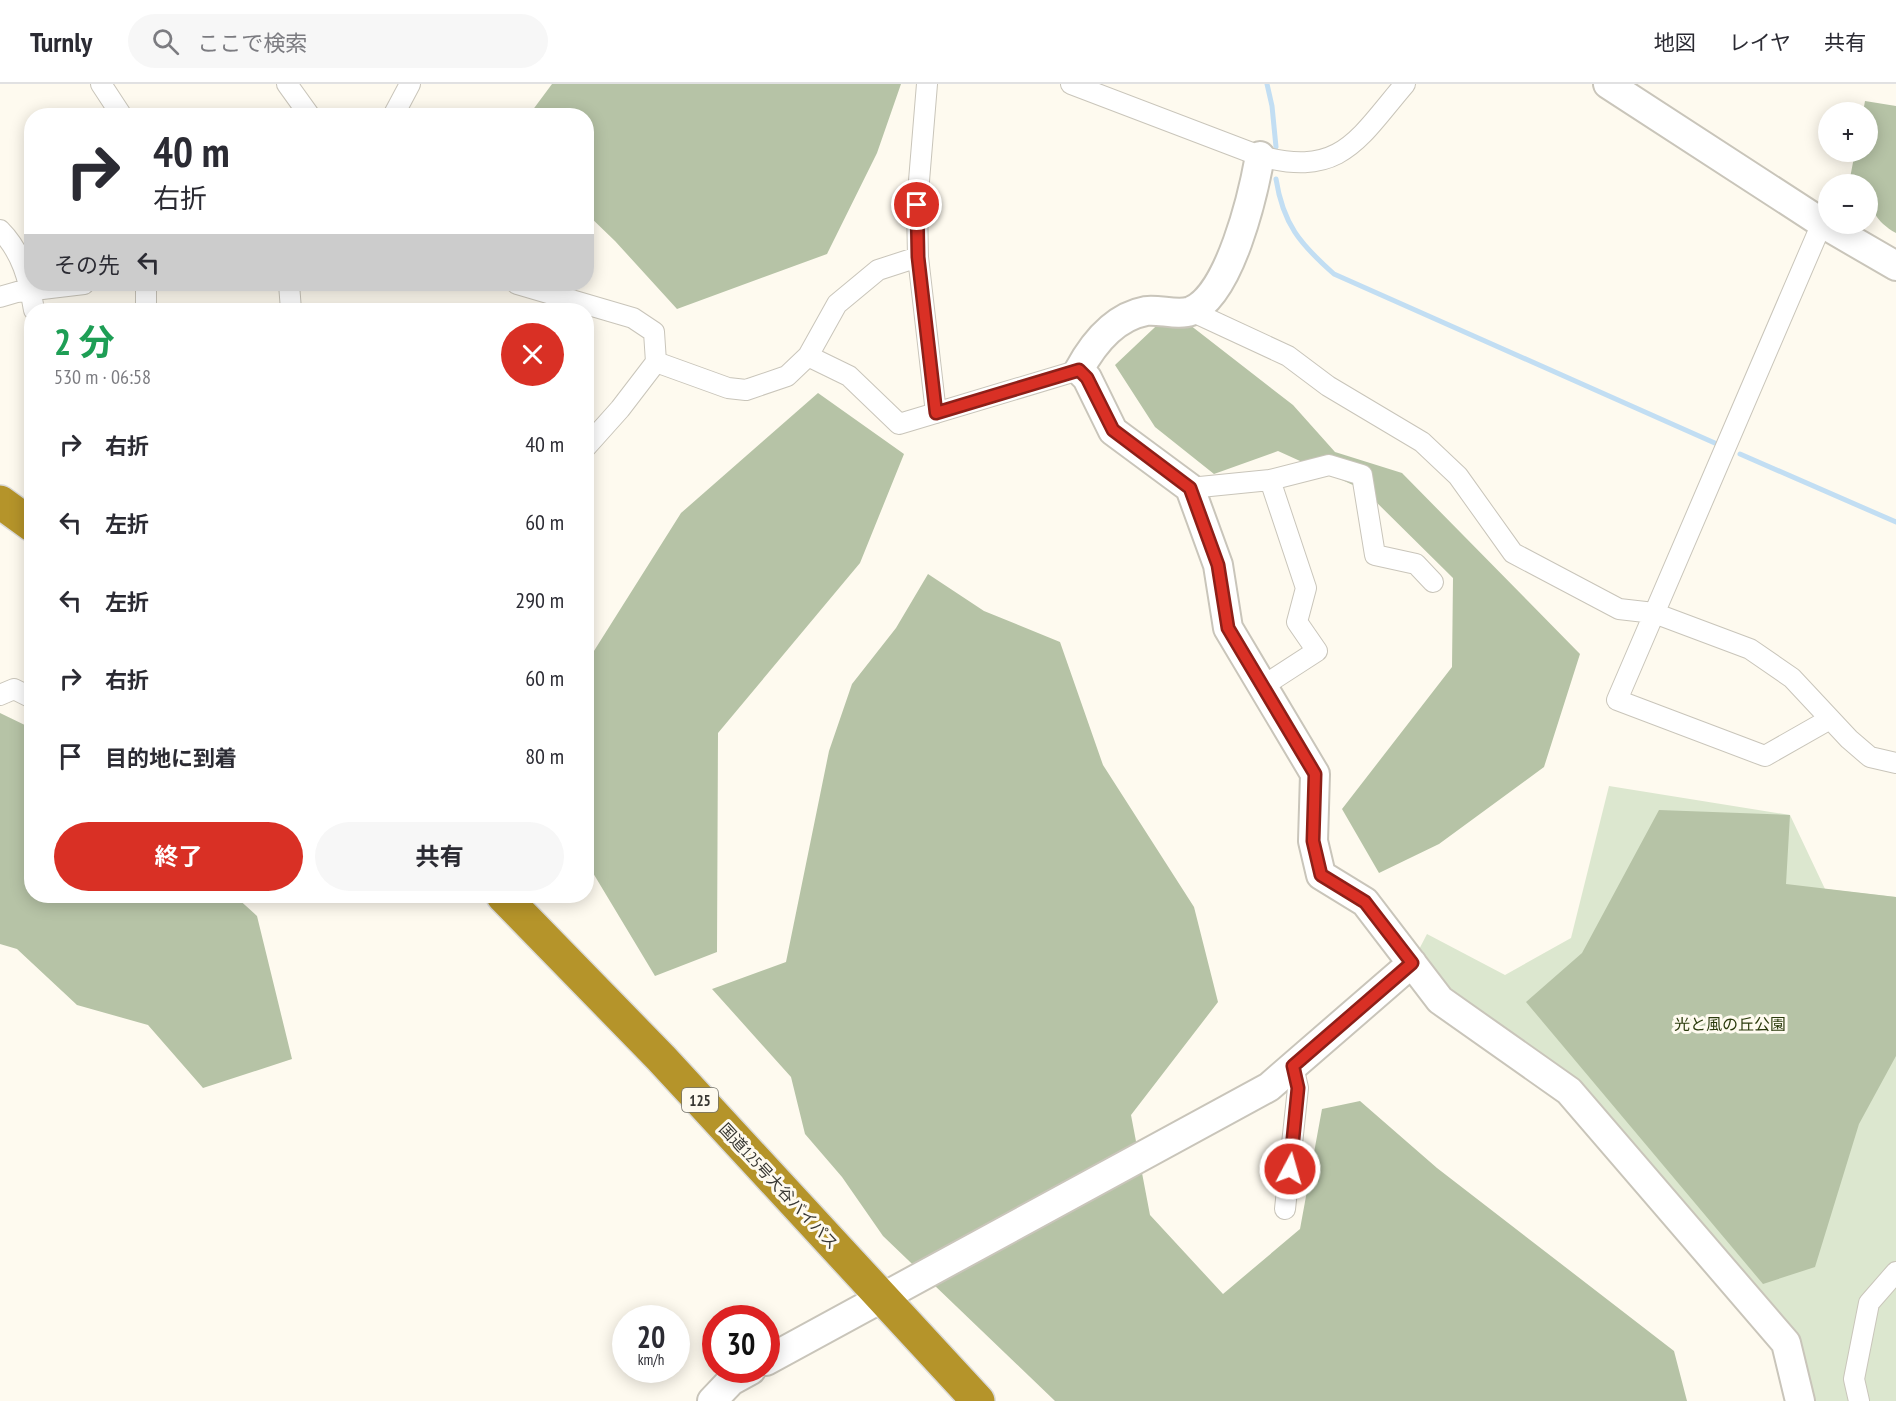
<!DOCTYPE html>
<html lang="ja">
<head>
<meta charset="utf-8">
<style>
  body { margin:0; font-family:"PT Sans Narrow","Noto Sans JP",sans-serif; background:#f7f7f7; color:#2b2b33; height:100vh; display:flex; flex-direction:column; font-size:22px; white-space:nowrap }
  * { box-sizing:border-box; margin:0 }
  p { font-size:20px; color:#7c7c81 }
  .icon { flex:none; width:33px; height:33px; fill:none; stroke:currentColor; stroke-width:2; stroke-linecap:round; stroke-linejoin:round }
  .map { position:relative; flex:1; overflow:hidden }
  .panel { position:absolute; left:24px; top:219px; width:570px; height:600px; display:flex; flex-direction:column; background:#fff; border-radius:24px; box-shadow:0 3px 15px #0003 }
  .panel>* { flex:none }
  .hud { position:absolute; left:24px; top:24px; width:570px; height:183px; border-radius:24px; box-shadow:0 3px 15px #0003; background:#fff; color:#2b2b33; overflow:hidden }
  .tools { position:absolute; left:1818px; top:18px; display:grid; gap:12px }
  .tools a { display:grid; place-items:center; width:60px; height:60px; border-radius:50%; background:#fff; box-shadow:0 3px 15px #0003; font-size:30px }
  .speed { position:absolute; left:612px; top:1221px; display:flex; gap:12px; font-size:30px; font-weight:700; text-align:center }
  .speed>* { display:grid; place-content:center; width:78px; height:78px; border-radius:50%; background:#fff; box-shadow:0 3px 15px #0003; line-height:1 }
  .speed small { font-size:15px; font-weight:400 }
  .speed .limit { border:9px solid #d22; background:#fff; color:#111 }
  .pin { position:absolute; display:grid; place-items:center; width:51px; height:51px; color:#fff; margin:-26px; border:3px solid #fff; border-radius:50%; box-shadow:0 2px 6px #0007 }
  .me { position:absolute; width:66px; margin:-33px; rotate:6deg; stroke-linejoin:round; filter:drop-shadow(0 0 4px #0008) }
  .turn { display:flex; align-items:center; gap:21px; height:126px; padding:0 30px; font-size:27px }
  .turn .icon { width:78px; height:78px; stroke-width:2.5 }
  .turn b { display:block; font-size:42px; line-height:51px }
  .then { display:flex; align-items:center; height:57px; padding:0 30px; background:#0003; gap:12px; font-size:22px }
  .round { display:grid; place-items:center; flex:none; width:63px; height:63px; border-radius:32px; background:#f7f7f7 }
  .summary { display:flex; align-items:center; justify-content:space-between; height:102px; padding:0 30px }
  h1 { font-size:36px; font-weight:700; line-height:45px; color:#1e9e55 }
  .cta { display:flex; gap:12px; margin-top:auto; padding:12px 30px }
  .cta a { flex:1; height:69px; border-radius:36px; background:#d93025; color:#fff; font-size:24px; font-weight:700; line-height:69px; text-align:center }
  .cta a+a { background:#f7f7f7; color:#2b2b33 }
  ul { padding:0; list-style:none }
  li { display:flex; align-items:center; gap:18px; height:78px; padding:0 30px }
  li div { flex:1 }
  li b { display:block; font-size:22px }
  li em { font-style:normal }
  header { display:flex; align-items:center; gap:36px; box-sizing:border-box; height:84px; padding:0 30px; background:#fff; border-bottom:2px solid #e1e1e2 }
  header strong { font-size:28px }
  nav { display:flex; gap:33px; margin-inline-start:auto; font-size:21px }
  .search { width:420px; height:54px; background:#f7f7f7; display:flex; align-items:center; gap:15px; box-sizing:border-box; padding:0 21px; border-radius:33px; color:#7c7c81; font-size:22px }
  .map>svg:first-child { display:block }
</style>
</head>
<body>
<header>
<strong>Turnly</strong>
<div class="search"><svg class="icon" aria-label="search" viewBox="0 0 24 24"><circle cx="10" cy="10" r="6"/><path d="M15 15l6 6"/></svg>ここで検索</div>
<nav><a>地図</a><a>レイヤ</a><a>共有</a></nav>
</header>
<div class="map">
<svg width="1896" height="1317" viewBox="0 0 1896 1317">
  <rect width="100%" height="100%" fill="#fefaef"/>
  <!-- green -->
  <path fill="#dce7cf" d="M 1609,702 L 1790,731 L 1825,805 L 1896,813 L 1896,1317 L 1800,1317 L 1786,1259 L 1569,1007 L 1412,879 L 1427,850 L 1505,891 L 1571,854 Z"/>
  <!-- forest -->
  <path fill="#b6c3a6" d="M 552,0 L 901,0 L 877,69 L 827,170 L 677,225 L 615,157 L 587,130 L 586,32 L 529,31 Z
    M 1865,17 L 1896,22 L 1896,149 C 1876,138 1868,123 1868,100 L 1855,100 L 1850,94 L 1855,68 L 1868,68 L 1868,28 L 1863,28 Z
    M 1172,227 L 1293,321 L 1335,368 L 1402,389 L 1580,570 L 1544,683 L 1439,760 L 1379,789 L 1342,725 L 1452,583 L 1453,494 L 1364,406 L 1278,367 L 1214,390 L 1155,343 L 1115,281 Z
    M 818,309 L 904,370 L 860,479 L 718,649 L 717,868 L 655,892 L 587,779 L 587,578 L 681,429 Z
    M 928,490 L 984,527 L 1060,558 L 1103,681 L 1194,823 L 1218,918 L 1131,1031 L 1150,1131 L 1223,1210 L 1300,1145 L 1322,1025 L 1360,1017 L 1437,1084 L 1674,1267 L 1687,1317 L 1055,1317 L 883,1152 L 842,1093 L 805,1050 L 791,993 L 712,905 L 786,878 L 829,667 L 852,600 L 896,544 Z
    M 0,629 L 31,644 L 32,812 L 235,812 L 257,832 L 292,975 L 203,1004 L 148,941 L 77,921 L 17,865 L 0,860 Z
    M 1659,726 L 1790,731 L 1786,800 L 1896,813 L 1896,972 L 1859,1040 L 1815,1183 L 1763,1200 L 1526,918 L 1582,869 Z"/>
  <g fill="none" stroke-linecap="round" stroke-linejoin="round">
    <!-- stream -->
    <path stroke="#c2def3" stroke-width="5" d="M 1267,0 L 1272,22 L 1276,63
      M 1276,95 C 1283,140 1300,160 1334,190 L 1717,360
      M 1740,370 L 1896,438"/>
    <defs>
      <path id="street" d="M 101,0 L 122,32
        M 287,0 L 310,32
        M 927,0 L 917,121 L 918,173 L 936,329
        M 1071,0 L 1260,72 C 1341,94 1358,55 1405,0
        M 393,32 L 410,0
        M 1822,139 L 1617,616 L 1765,672 L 1830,635
        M 0,146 C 22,168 29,196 34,226
        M 146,200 L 146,226
        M 289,200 L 291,226
        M 517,200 L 633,234 L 654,248 L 656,278
        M 0,213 L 17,208 L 84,200
        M 1191,227 L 1288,272 L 1328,302 L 1422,358 L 1458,392 L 1513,469 L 1619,525 L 1654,529 L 1750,565 L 1792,594 L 1849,655 L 1870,673 L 1896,679
        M 808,272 L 837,220 L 878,186 L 918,173
        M 586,363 L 620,325 L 656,278 L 728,304 L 746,306 L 787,292 L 808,272 L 849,292 L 899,340 L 1079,286
        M 1270,396 L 1329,381 L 1362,391 L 1375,471 L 1416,480 L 1433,498
        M 1190,404 L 1270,396 L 1306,504 L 1297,538 L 1317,567 L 1263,602
        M 0,611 L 14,605 L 32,614
        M 1285,1125 L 1298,1004 L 1293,982
        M 1859,1317 L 1854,1295 L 1869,1219 L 1896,1188"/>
      <path id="secondary" d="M 1608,0 L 1822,139 L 1896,182
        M 1260,72 C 1253,111 1230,211 1191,227 C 1178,232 1159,225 1146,227 C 1114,233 1093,260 1079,286 L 1087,294 L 1113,347 L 1190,404 L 1218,481 L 1228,544 L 1315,690 L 1313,757 L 1321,791 L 1365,818 L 1440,916 L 1569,1007 L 1786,1259 L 1800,1317
        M 766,1277 L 1269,1003 L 1412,879
        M 712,1317 L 731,1297 L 751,1286"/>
      <path id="highway" d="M 0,418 L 32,441
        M 503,812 L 661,974 L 978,1317"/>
    </defs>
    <!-- street casing -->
    <use href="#street" stroke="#c9c5ba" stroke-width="22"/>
    <!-- secondary casing -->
    <use href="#secondary" stroke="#c9c5ba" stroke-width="32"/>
    <!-- highway casing -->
    <use href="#highway" stroke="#dbdbda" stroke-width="36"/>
    <!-- street -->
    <use href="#street" stroke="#fff" stroke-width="20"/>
    <!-- secondary -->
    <use href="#secondary" stroke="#fff" stroke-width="28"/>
    <!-- highway -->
    <use href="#highway" stroke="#b5942a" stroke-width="33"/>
  </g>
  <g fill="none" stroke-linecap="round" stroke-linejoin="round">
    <defs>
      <path id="route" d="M 917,121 L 918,173 L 936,329 L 1079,286 L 1087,294 L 1113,346 L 1190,404 L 1218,481 L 1228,544 L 1315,690 L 1313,757 L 1321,791 L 1365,818 L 1412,879 L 1293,982 L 1298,1004 L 1290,1085"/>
    </defs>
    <!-- route casing -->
    <use href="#route" stroke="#8d1f18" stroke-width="15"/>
    <!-- route -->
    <use href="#route" stroke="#d93025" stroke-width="10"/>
  </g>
  <g text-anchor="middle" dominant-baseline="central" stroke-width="6" stroke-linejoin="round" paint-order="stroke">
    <!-- shield labels -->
    <rect fill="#fefaef" stroke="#73726b" stroke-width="1.5" x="682" y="1004" width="36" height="24" rx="4.5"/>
    <g font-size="15" font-weight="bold" fill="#383732">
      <text x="700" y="1016">125</text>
    </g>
    <!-- park labels -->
    <g font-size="16" fill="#2b3b0d" stroke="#fefaef">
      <text x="1730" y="940">光と風の丘公園</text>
    </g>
    <!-- street labels -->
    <g font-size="16" fill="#383732" stroke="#fefaef">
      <text transform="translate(779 1102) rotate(47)">国道125号大谷バイパス</text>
    </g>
  </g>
</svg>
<div class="tools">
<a>+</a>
<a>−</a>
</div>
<div class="speed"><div>20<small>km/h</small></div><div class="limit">30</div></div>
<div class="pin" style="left:917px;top:121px;background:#d93025"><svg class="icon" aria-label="arrive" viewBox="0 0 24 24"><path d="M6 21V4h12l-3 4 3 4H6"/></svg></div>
<svg class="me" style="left:1290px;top:1085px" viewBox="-20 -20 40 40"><circle r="17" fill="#d93025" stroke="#fff" stroke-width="3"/><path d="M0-11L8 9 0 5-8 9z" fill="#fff"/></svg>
<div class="hud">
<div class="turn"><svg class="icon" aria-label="right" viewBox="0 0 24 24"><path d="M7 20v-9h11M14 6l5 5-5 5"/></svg><div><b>40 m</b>右折</div></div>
<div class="then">その先<svg class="icon" aria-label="left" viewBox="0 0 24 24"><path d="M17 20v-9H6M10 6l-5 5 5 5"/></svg></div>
</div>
<section class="panel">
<div class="summary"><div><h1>2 分</h1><p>530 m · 06:58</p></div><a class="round" style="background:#d93025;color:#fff"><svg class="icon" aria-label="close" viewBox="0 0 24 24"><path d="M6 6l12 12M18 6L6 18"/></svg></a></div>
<ul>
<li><svg class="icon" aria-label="right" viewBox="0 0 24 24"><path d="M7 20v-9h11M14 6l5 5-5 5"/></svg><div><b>右折</b></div><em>40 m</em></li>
<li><svg class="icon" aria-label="left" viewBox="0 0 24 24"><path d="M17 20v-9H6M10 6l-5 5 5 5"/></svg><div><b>左折</b></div><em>60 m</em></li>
<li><svg class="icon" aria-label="left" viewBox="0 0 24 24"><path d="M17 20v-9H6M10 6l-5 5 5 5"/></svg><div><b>左折</b></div><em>290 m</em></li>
<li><svg class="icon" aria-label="right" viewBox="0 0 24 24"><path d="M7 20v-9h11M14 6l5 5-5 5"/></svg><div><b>右折</b></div><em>60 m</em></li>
<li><svg class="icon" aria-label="arrive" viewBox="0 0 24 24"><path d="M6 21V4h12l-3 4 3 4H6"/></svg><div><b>目的地に到着</b></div><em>80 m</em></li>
</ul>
<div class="cta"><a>終了</a><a>共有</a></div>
</section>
</div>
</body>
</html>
